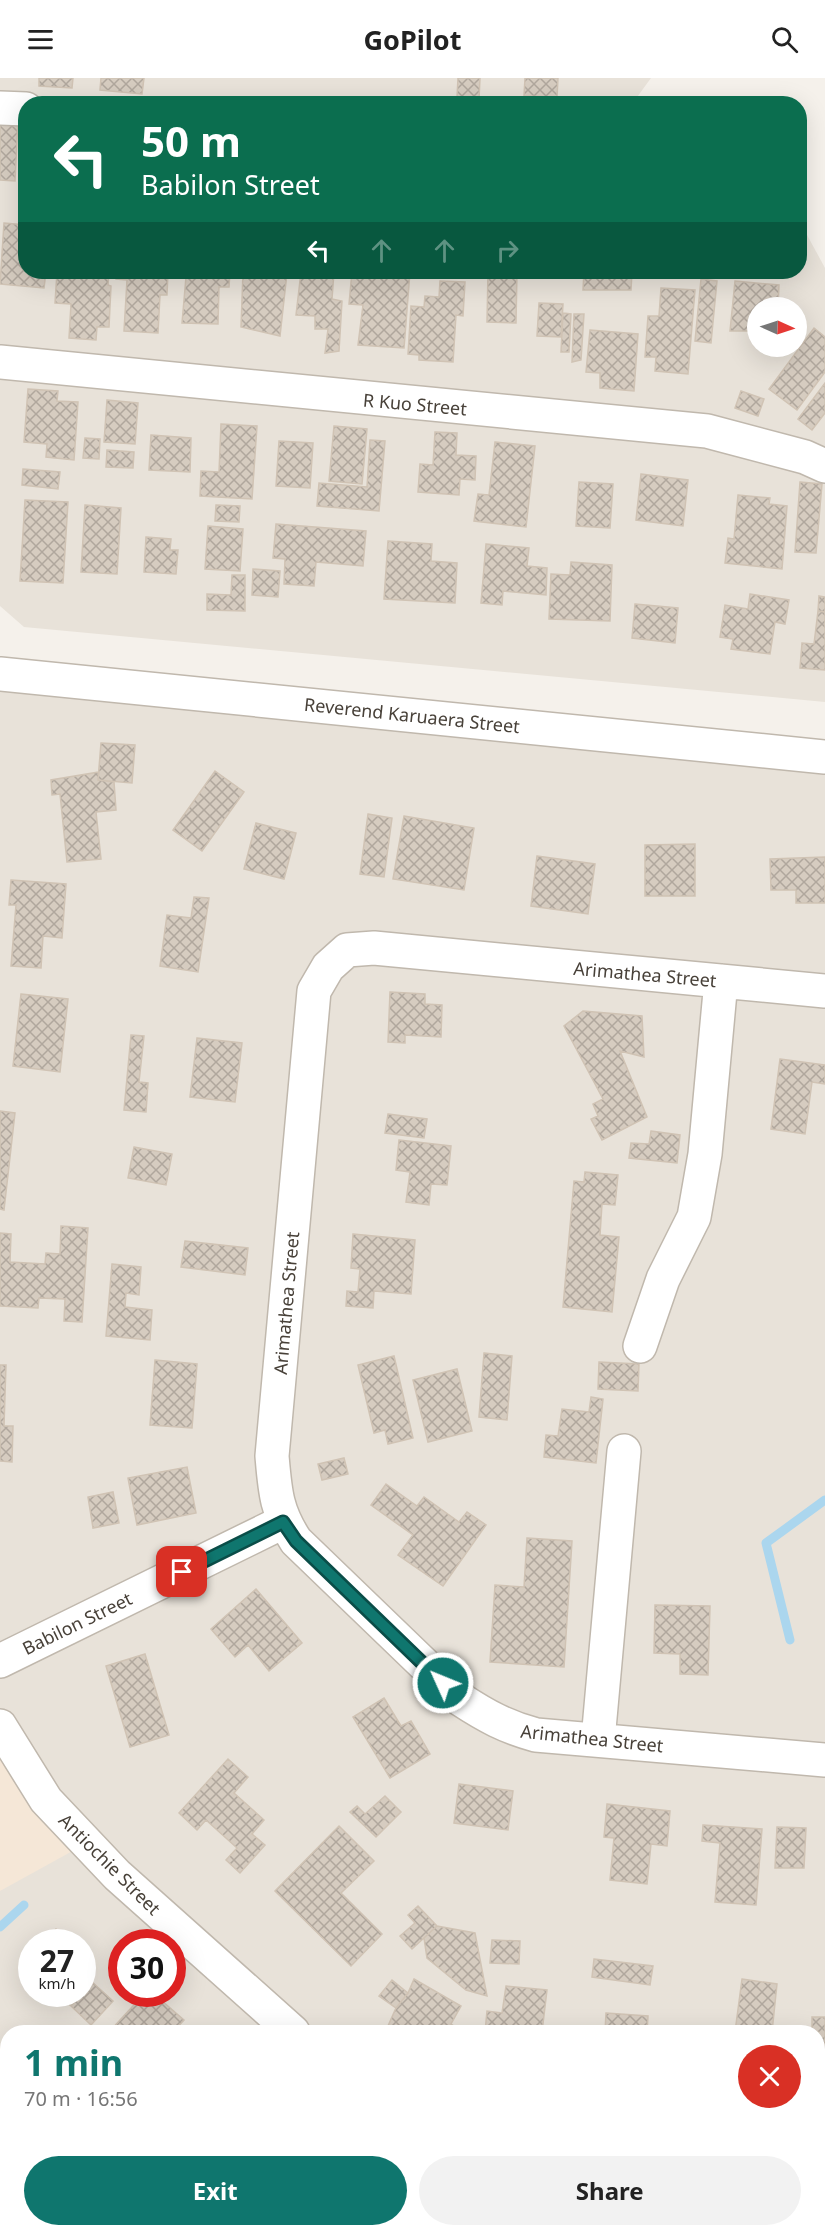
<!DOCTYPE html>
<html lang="en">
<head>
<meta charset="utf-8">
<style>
  body { margin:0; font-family:"Noto Sans",sans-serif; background:#f2f2f2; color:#222; height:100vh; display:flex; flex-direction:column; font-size:22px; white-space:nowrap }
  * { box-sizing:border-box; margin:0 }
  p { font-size:20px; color:#767676 }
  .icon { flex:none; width:33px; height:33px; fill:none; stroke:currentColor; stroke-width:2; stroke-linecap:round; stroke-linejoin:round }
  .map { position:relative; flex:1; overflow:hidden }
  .details { position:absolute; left:0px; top:1947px; width:825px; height:212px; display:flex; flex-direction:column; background:#fff; border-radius:24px 24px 0 0; box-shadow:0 6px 24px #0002 }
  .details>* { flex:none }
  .hud { position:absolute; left:18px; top:18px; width:789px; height:183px; border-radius:24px; box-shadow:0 6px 24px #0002; background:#0b6e4f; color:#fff; overflow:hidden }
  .needle { width:39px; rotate:93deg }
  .controls { position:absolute; left:747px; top:219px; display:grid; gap:12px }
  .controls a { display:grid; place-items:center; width:60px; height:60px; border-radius:50%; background:#fff; box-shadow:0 6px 24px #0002; font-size:30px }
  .speed { position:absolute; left:18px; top:1851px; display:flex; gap:12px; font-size:30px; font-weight:700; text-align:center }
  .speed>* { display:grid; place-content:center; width:78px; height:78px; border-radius:50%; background:#fff; box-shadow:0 6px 24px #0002; line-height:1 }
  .speed small { font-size:15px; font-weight:400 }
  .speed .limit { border:9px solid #d22; background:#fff; color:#111 }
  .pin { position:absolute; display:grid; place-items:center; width:51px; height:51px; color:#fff; margin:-26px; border-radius:12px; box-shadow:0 3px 9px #0006 }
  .me { position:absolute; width:66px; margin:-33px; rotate:314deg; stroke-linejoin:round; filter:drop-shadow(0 0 4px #0008) }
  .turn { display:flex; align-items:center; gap:21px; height:126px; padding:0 24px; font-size:27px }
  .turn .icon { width:78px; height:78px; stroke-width:2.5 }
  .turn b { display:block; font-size:42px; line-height:51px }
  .lanes { display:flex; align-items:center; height:57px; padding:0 24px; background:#0003; justify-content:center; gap:30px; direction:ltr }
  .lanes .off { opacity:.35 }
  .round { display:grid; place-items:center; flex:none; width:63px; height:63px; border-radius:32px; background:#f2f2f2 }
  .head { display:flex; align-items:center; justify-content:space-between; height:102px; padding:0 24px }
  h1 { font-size:36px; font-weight:700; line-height:45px; color:#0f766e }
  .action { display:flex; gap:12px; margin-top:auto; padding:12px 24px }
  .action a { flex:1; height:69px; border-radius:36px; background:#0f766e; color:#fff; font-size:24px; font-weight:700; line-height:69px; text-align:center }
  .action a+a { background:#f2f2f2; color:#222 }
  header { display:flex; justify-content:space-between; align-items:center; height:78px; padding:0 24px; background:#fff; font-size:27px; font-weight:700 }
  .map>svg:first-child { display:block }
</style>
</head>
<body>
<header><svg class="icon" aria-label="menu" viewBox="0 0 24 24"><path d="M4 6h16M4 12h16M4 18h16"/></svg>GoPilot<svg class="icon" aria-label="search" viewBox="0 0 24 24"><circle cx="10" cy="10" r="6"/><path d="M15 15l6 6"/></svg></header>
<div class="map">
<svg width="825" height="2158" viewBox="0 0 825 2158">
  <defs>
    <pattern id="building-cross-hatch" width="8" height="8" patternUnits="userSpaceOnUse" patternTransform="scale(1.5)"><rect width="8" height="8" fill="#d6ccc0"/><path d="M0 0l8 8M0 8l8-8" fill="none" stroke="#b0a79d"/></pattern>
  </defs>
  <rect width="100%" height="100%" fill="#f5f1eb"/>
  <!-- residential -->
  <path fill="#e8e2d9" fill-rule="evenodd" d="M 0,0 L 651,0 L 632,26 L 26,26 L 26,194 L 800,194 L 800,144 L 825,190 L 825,624 L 24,549 L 0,528 ZM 758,230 L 796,230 L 796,268 L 758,268 Z
    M 0,596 L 825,679 L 825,2158 L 0,2158 ZM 32,1864 L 82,1864 L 82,1916 L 32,1916 ZM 122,1864 L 172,1864 L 172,1916 L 122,1916 ZM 8,1954 L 818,1954 L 818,2151 L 8,2151 Z"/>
  <!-- commercial -->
  <path fill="#f5e7d7" d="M 0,1640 L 87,1765 L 0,1813 Z"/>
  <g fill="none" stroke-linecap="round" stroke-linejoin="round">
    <!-- stream -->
    <path stroke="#abd6ee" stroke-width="9" d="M 790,1562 L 766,1465 L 825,1422
      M 0,1849 L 24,1827
      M 0,2017 L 8,2023
      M 143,2151 L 150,2158
      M 706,2158 L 711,2151"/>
  </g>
  <!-- building -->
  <path fill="url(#building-cross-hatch)" stroke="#d0c3b4" stroke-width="1.5" d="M 39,0 L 73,0 L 72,10 L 39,8 Z
    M 101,0 L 144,0 L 142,16 L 100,12 Z
    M 458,0 L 480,0 L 479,21 L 457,20 Z
    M 525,0 L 558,0 L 557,19 L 524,18 Z
    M 0,40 L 18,41 L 15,103 L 0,102 Z
    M 4,145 L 26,147 L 26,194 L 46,194 L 44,210 L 0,206 Z
    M 57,194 L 109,194 L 108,207 L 111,208 L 109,249 L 97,249 L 96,262 L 69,260 L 71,226 L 55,225 Z
    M 116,194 L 168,194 L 167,217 L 160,217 L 158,255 L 124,253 L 127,202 L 116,201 Z
    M 191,194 L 230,194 L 229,209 L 219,209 L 218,246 L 182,245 L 186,199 L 190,199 Z
    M 243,194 L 287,195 L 280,258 L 241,249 Z
    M 301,194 L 334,194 L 332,221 L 342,223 L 339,273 L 325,275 L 328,251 L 315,251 L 315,238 L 296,237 Z
    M 352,194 L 410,194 L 404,270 L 358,267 L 363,227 L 349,226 Z
    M 488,194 L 517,194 L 516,245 L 487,244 Z
    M 584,194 L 632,194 L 631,212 L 583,212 Z
    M 701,201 L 717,203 L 711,265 L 695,263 Z
    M 440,203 L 465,204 L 463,238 L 456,237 L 453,284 L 419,282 L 419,277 L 408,276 L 411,228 L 424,229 L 425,218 L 439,219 Z
    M 735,203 L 779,207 L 778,230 L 758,230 L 758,247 L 755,247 L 754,253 L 730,253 Z
    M 661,210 L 695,212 L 688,296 L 655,293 L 656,279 L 645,279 L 648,238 L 659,238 Z
    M 539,225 L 563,226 L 561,259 L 537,258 Z
    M 563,235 L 571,236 L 569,274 L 561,274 Z
    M 574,236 L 584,236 L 581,282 L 572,284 Z
    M 814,250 L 825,259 L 825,294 L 797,332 L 769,311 Z
    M 590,252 L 638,256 L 634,313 L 600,310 L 600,295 L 586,294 Z
    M 825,305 L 825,335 L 812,352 L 798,341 Z
    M 28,311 L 58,313 L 57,323 L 78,324 L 74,382 L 46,379 L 47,366 L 24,364 Z
    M 741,313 L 764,321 L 758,338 L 735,330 Z
    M 107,322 L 138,325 L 135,366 L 104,364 Z
    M 221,346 L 257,348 L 252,421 L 200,418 L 201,393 L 219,394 Z
    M 334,348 L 367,351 L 362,406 L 329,403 Z
    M 435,354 L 457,355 L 456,377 L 476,378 L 475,402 L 460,401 L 459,417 L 418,414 L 420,386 L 433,387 Z
    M 151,357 L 191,360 L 190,394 L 149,392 Z
    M 85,360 L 100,361 L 99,381 L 83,380 Z
    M 370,362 L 385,363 L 379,433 L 317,428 L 319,405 L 367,409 Z
    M 279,363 L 313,365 L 310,410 L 276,408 Z
    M 495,364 L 535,368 L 526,449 L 474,443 L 478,416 L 489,417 Z
    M 107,372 L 134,374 L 133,390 L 106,389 Z
    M 23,391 L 60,394 L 58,411 L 22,407 Z
    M 641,396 L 688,402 L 683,448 L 636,442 Z
    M 579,404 L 613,406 L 610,450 L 576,448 Z
    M 800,404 L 822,406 L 816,475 L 795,474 Z
    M 738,417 L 770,420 L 769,426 L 787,428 L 782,491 L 725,485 L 728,460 L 734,461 Z
    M 25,422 L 68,424 L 63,505 L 20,503 Z
    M 85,427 L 121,430 L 117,496 L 81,494 Z
    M 216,427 L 240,428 L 239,444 L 215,443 Z
    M 276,446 L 366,453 L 363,488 L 316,484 L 314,508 L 284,506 L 285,481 L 273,480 Z
    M 208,448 L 243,451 L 240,493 L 205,491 Z
    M 146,459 L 171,461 L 170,472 L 178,472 L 176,496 L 144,494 Z
    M 388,463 L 432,466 L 431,483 L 457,485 L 455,525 L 384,521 Z
    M 486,466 L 529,470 L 527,488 L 547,490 L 546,517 L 503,513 L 502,527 L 481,525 Z
    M 571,484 L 612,487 L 610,543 L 549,541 L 551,496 L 570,497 Z
    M 253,491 L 280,493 L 278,519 L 252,517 Z
    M 232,497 L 245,497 L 245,533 L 207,532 L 207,516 L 231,517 Z
    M 750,516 L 789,522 L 785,546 L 775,544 L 770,576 L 731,571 L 733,561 L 720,559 L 725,527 L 748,531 Z
    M 819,518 L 825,519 L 825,534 L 818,533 Z
    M 635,526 L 678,530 L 675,565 L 632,560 Z
    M 818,533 L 825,534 L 825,592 L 800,590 L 802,565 L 814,566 Z
    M 101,665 L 135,667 L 132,705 L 98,702 Z
    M 215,693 L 244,714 L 202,773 L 173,752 Z
    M 99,694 L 98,702 L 114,704 L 116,732 L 96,734 L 101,781 L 67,784 L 60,716 L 52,717 L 51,702 Z
    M 368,736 L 392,740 L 384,799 L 360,796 Z
    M 404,738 L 474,750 L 464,812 L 393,801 Z
    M 256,745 L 296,755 L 284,801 L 244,791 Z
    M 695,766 L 695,818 L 645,818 L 645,767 Z
    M 537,778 L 595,786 L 588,836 L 531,828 Z
    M 825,779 L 825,825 L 796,825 L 796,812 L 771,812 L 770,781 Z
    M 11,802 L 66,806 L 62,860 L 43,858 L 41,890 L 11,888 L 16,827 L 9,827 Z
    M 194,819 L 209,820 L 198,894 L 160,888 L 167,837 L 191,840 Z
    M 390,914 L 425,916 L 425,926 L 442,927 L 441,959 L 405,957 L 405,965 L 388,964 Z
    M 21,916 L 68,921 L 60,994 L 13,988 Z
    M 583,933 L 642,938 L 644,979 L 620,973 L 647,1039 L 602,1062 L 591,1041 L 598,1038 L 593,1026 L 603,1021 L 564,948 Z
    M 131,957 L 144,958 L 139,1004 L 148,1005 L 146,1034 L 124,1032 Z
    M 197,960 L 242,965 L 235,1024 L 190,1019 Z
    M 780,981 L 825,987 L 825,1006 L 812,1004 L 805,1056 L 771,1051 Z
    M 0,1033 L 15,1035 L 4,1132 L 0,1131 Z
    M 388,1036 L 427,1041 L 424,1060 L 385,1055 Z
    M 651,1053 L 680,1057 L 677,1085 L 629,1080 L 631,1065 L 649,1066 Z
    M 399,1062 L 451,1068 L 447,1107 L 431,1106 L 429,1127 L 406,1124 L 410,1094 L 396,1092 Z
    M 134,1069 L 172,1076 L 166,1107 L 128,1100 Z
    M 585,1094 L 618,1097 L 615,1127 L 602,1126 L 600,1157 L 619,1159 L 612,1234 L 563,1229 L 574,1103 L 584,1104 Z
    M 61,1148 L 88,1150 L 82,1244 L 64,1243 L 65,1221 L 39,1220 L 38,1230 L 0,1228 L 0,1155 L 11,1156 L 10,1184 L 45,1186 L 46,1175 L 60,1176 Z
    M 353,1156 L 415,1162 L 411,1216 L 374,1213 L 373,1230 L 346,1228 L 347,1213 L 358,1214 L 360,1191 L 351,1190 Z
    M 185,1163 L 248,1170 L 245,1197 L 181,1189 Z
    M 112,1186 L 141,1189 L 139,1217 L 126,1215 L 125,1229 L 152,1232 L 150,1262 L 106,1258 Z
    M 484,1275 L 512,1278 L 507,1342 L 479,1339 Z
    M 394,1278 L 413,1360 L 388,1366 L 385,1352 L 374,1355 L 358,1287 Z
    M 155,1282 L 197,1286 L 192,1350 L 150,1347 Z
    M 599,1284 L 639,1286 L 638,1313 L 598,1311 Z
    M 0,1287 L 6,1287 L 4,1348 L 13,1348 L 12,1384 L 0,1383 Z
    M 457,1291 L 472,1353 L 428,1364 L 413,1302 Z
    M 591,1319 L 603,1321 L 596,1385 L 544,1379 L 546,1357 L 558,1358 L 562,1331 L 589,1334 Z
    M 344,1380 L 348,1396 L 322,1402 L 318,1386 Z
    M 187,1389 L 196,1435 L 137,1447 L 128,1400 Z
    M 386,1406 L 417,1428 L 424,1419 L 459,1444 L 467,1434 L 486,1447 L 443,1508 L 398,1477 L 413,1457 L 371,1427 Z
    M 113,1414 L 119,1445 L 93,1450 L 88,1419 Z
    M 527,1460 L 572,1463 L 564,1589 L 490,1584 L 495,1507 L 524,1509 Z
    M 256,1511 L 302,1565 L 269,1593 L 248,1567 L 235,1579 L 211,1551 Z
    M 655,1527 L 710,1528 L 708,1597 L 680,1596 L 680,1576 L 654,1575 Z
    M 145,1576 L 169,1657 L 130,1669 L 106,1588 Z
    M 384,1620 L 401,1648 L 411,1643 L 430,1676 L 390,1700 L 353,1639 Z
    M 228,1681 L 248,1699 L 234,1715 L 264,1742 L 252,1756 L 265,1767 L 240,1795 L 226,1782 L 237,1770 L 206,1742 L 197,1752 L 179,1735 Z
    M 459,1706 L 513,1713 L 508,1752 L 454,1745 Z
    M 385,1718 L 401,1734 L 376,1759 L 350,1734 L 357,1728 L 365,1736 Z
    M 607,1726 L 670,1733 L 667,1768 L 651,1766 L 647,1806 L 610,1802 L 614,1760 L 604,1759 Z
    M 703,1747 L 762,1751 L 756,1827 L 715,1824 L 720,1765 L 702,1763 Z
    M 339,1748 L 374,1783 L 341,1815 L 382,1856 L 351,1888 L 275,1813 Z
    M 777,1749 L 806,1750 L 804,1790 L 775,1790 Z
    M 418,1828 L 437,1848 L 412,1871 L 400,1858 L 415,1845 L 408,1837 Z
    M 437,1848 L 475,1855 L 487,1918 L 466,1912 L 427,1880 L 424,1860 Z
    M 56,1851 L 71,1864 L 45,1864 Z
    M 492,1862 L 520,1863 L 519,1886 L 490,1885 Z
    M 594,1881 L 653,1888 L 650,1907 L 592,1899 Z
    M 414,1901 L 461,1928 L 451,1946 L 463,1954 L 399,1954 L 388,1948 L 396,1930 L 408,1915 Z
    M 742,1901 L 777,1906 L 772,1954 L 735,1954 Z
    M 392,1902 L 408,1915 L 396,1930 L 379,1918 Z
    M 92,1904 L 113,1923 L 91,1947 L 71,1928 Z
    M 506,1908 L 547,1912 L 542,1954 L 485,1954 L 487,1933 L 502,1935 Z
    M 57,1916 L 82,1916 L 71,1928 Z
    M 144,1916 L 154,1916 L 184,1942 L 173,1954 L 158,1954 L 154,1951 L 151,1954 L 109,1954 Z
    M 606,1935 L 648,1938 L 647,1954 L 605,1954 Z
    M 812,1939 L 825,1939 L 825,1979 L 818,1979 L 818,1954 L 812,1954 Z
    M 386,2151 L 444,2151 L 453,2158 L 380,2158 Z
    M 583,2151 L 590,2151 L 598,2158 L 576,2158 Z"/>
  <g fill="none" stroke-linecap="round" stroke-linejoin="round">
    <defs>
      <path id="minor" d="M 0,30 L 26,31
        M 0,284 L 707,353 L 805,379 L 825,388
        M 0,596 L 825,679
        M 825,913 L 374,870 L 347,872 L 328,889 L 314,913 L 272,1378 C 275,1413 276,1433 296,1463 L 460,1621 C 486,1638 506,1649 536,1657 L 825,1682
        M 640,1268 L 663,1201 L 694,1139 L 705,1076 L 721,903
        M 0,1583 L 283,1444
        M 0,1648 L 46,1722 L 117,1797 L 293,1954
        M 598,1662 L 624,1373
        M 818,2107 L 825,2107
        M 280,2158 L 286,2151"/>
    </defs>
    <!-- minor casing -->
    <use href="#minor" stroke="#c0b8ad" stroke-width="36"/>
    <!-- minor -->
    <use href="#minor" stroke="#fff" stroke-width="33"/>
  </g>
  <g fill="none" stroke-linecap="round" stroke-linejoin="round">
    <defs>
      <path id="route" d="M 182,1494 L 283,1444 L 296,1463 L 443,1605"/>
    </defs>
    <!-- route casing -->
    <use href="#route" stroke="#0a4d48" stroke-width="15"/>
    <!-- route -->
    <use href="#route" stroke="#0f766e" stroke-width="10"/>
  </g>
  <g text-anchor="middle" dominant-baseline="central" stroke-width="4.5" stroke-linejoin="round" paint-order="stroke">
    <!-- street labels -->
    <g font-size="18" fill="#484139" stroke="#fff">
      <text transform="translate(415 326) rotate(5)">R Kuo Street</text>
      <text transform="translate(412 637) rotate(6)">Reverend Karuaera Street</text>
      <text transform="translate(645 896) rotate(5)">Arimathea Street</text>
      <text transform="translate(286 1225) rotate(-85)">Arimathea Street</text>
      <text transform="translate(77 1545) rotate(-26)">Babilon Street</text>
      <text transform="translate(592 1660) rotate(6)">Arimathea Street</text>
      <text transform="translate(110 1786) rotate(45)">Antiochie Street</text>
    </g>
  </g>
</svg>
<div class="controls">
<a><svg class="needle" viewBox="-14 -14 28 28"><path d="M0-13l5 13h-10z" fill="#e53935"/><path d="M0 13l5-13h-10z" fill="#767676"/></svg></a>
</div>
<div class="speed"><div>27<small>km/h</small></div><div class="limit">30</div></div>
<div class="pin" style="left:182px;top:1494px;background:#d93025"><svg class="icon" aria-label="arrive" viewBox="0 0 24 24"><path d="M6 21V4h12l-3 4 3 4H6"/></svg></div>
<svg class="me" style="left:443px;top:1605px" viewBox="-20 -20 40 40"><circle r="17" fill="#0f766e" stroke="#fff" stroke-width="3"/><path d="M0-11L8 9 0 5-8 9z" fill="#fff"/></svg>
<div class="hud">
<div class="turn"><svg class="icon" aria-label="left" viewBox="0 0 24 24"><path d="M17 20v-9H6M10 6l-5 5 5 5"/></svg><div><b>50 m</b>Babilon Street</div></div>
<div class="lanes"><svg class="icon" aria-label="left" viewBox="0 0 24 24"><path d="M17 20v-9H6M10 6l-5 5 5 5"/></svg><svg class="icon off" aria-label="ahead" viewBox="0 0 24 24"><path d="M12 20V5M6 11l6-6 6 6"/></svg><svg class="icon off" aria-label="ahead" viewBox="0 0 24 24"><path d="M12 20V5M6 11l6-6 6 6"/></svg><svg class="icon off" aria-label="right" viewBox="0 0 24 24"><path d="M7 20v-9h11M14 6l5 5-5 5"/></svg></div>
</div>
<section class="details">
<div class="head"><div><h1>1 min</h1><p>70 m · 16:56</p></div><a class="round" style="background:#d93025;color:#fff"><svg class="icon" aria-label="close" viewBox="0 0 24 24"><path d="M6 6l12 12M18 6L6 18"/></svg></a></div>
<div class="action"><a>Exit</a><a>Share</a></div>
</section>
</div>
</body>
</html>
